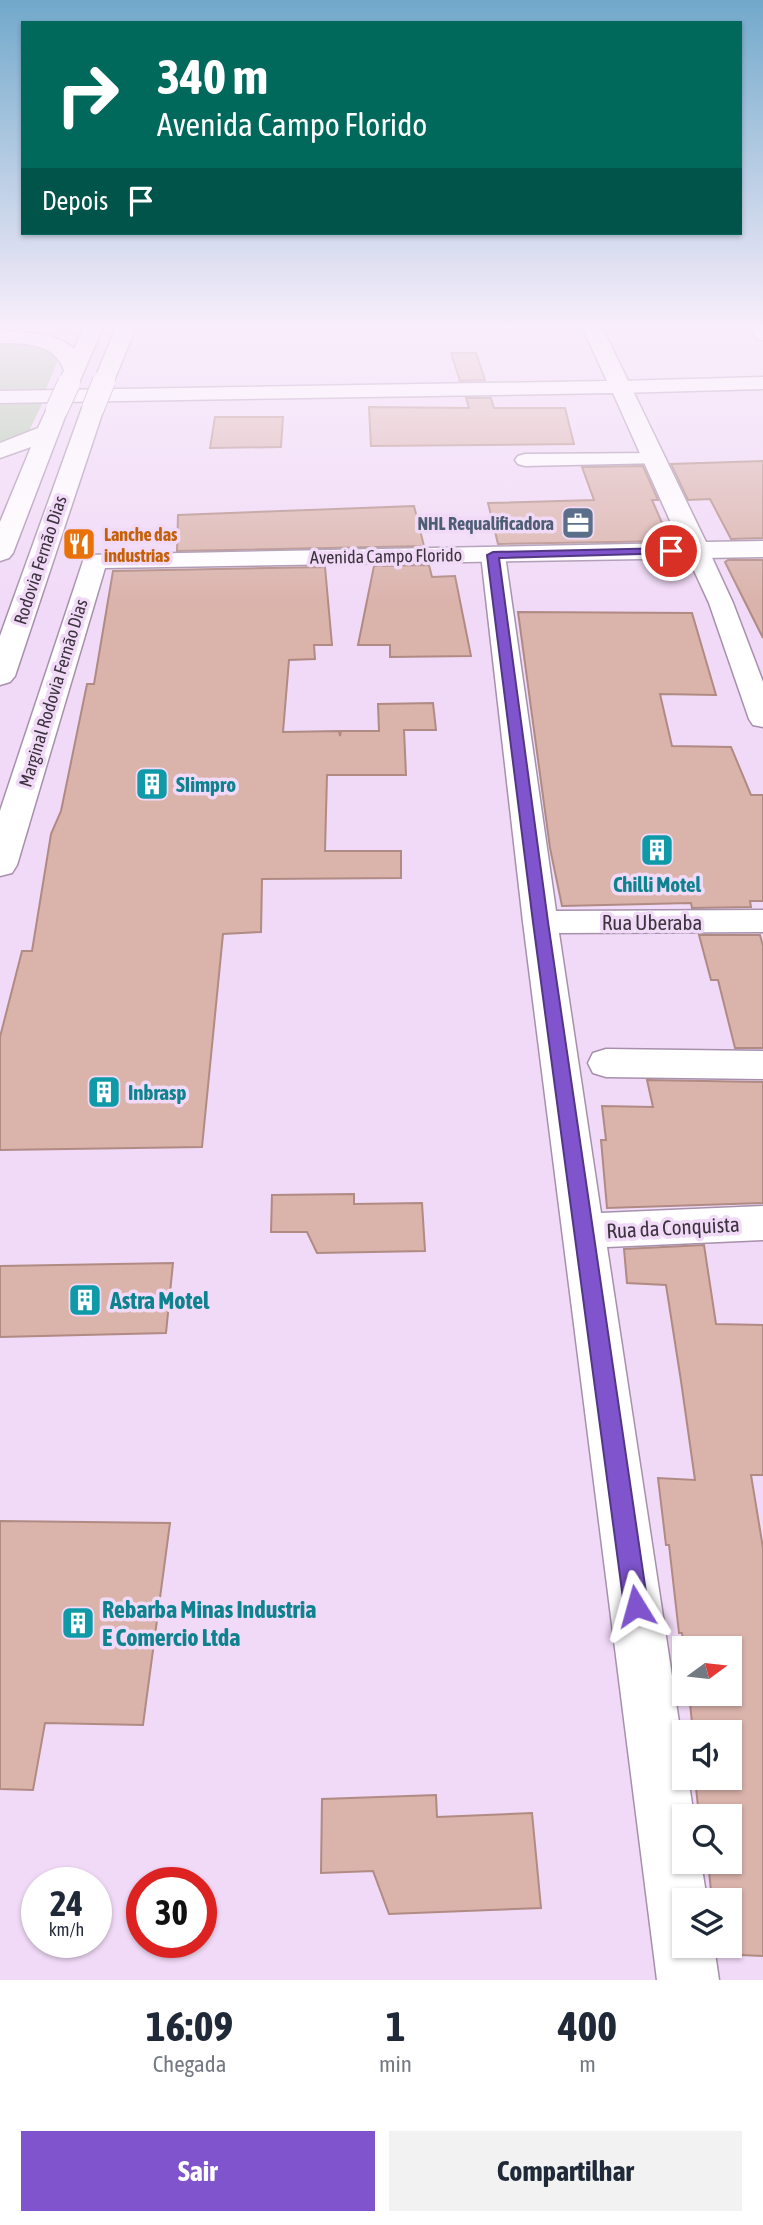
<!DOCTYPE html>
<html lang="pt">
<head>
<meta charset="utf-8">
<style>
  body { margin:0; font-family:"Asap Condensed",sans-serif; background:#f2f2f3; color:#1f2937; height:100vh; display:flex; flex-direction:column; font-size:26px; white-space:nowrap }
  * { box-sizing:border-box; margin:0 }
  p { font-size:23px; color:#747a83 }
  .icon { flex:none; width:38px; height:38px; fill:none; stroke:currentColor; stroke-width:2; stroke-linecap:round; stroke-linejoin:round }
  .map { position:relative; height:1980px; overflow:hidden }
  .panel { display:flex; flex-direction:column; background:#fff; flex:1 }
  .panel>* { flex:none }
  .banner { position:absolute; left:21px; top:21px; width:721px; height:214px; border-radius:0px; box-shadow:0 2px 5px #0004; background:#00695c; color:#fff; overflow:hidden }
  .needle { width:46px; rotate:75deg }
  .fabs { position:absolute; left:672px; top:1636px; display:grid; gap:14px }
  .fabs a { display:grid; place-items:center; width:70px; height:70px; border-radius:0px; background:#fff; box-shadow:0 2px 5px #0004; font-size:35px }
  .speed { position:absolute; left:21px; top:1867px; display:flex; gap:14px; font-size:35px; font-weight:700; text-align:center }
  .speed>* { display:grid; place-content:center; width:91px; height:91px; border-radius:50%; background:#fff; box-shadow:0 2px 5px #0004; line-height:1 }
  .speed small { font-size:18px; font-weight:400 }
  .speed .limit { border:10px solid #d22; background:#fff; color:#111 }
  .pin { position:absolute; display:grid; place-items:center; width:60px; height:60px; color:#fff; margin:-30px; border:4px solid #fff; border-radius:50%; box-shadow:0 2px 7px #0007 }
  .me { position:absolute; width:77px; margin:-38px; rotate:352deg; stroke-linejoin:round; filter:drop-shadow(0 0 5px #0008) }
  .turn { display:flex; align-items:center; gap:24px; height:147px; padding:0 21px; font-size:32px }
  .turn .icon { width:91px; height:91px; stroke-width:2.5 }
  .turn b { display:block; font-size:49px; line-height:60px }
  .then { display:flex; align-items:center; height:66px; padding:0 21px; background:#0003; gap:14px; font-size:26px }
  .eta { display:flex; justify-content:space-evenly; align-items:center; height:119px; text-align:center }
  .eta b { font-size:42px; font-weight:700; line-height:49px }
  .primary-button { display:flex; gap:14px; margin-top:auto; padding:14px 21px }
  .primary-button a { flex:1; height:80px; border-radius:0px; background:#7f54cd; color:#fff; font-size:28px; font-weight:700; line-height:80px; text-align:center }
  .primary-button a+a { background:#f2f2f3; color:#1f2937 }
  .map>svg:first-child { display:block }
</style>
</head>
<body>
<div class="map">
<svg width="763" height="1980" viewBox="0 0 763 1980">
  <rect width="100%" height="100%" fill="#f1daf7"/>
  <!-- green -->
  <path fill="#adc9a6" d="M 0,340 L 31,342 L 60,355 L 46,389 L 0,390 Z
    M 0,402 L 43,402 L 27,435 L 0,447 Z"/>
  <!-- building -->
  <path fill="#dab3ab" stroke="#b08b83" stroke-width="2" d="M 451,353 L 476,353 L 485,380 L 460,381 Z
    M 466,398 L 491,398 L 494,408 L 565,408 L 574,444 L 371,446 L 369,407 L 469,408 Z
    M 215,417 L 283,417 L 281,447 L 210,448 Z
    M 763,461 L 763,538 L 731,539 L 710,499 L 688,500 L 671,464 Z
    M 643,466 L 658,500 L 652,500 L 670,541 L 498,544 L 488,503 L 594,500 L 582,467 Z
    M 414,506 L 424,546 L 177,551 L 178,515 Z
    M 728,560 L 763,560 L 763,638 L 725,562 Z
    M 429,565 L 432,577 L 455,576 L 471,656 L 390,657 L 390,645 L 358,645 L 374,566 Z
    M 325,567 L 332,645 L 314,645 L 315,659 L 289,660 L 283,732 L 339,731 L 340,736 L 341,731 L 379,731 L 378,704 L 433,703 L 436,730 L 404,730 L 406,775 L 327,775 L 325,851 L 401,851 L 401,878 L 262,879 L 261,932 L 223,934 L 202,1147 L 0,1150 L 0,1037 L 22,951 L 32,951 L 51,834 L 61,811 L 87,684 L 94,684 L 113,571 Z
    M 518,612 L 692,613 L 716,695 L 660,694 L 672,746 L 731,747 L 751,795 L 763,795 L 763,901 L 750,901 L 751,907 L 692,908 L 691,903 L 562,906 L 550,848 Z
    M 699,935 L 760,935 L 763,946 L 763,1048 L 735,1048 L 718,980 L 711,980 Z
    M 647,1080 L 763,1082 L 763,1203 L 607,1208 L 601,1140 L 606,1140 L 602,1106 L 653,1107 Z
    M 354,1194 L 354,1204 L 422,1203 L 425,1251 L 317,1253 L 307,1232 L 271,1232 L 272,1195 Z
    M 704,1245 L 716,1324 L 763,1325 L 763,1475 L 751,1475 L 763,1548 L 763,1956 L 718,1954 L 718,1946 L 730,1946 L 730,1900 L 712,1900 L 708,1862 L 730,1862 L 730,1816 L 699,1816 L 695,1778 L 730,1778 L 730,1732 L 693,1732 L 689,1694 L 730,1694 L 730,1648 L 684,1648 L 684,1653 L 682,1633 L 679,1633 L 669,1545 L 666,1545 L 658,1478 L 695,1480 L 681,1381 L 666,1285 L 627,1283 L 624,1249 Z
    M 173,1263 L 166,1333 L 0,1337 L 0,1266 Z
    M 0,1521 L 170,1523 L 143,1725 L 45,1723 L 33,1790 L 0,1789 Z
    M 436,1795 L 437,1817 L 532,1813 L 541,1908 L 389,1914 L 373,1871 L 321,1873 L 322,1799 Z"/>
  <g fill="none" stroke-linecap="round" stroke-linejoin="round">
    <defs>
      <path id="minor" d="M 748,327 L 763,327 L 763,340 L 757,339 Z
        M 655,453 L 662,455 L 665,459 L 662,463 L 525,466 L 518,464 L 515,460 L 518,456 L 525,454 Z
        M 697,544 L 705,546 L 709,551 L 733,603 L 763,682 L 763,727 L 753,725 L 749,719 L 709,603 L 685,551 L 689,546 Z
        M 493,548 L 501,550 L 505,555 L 556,911 L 763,910 L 763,932 L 559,933 L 601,1213 L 763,1206 L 763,1240 L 607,1247 L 684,1755 L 684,1778 L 688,1778 L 694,1816 L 684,1816 L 684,1862 L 701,1862 L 707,1900 L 684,1900 L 684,1946 L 714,1946 L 719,1980 L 657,1980 L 523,922 L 481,555 L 485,550 Z
        M 606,1049 L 763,1051 L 763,1079 L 606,1077 L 593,1073 L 588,1063 L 593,1053 Z"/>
      <path id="tertiary" d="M 763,377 L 763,389 L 619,393 L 612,391 L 609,387 L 612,383 L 619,381 Z"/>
      <path id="secondary" d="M 582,327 L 602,327 L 706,542 L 763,541 L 763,557 L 105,568 L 17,865 L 12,873 L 0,876 L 0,811 L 85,555 L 680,543 L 613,393 L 0,403 L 0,391 L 607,381 Z"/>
      <path id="motorway" d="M 84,327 L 103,327 L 79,383 L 76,387 L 62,387 L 59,383 L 64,370 C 54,343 26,343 0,343 L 0,331 C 23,332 56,332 74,349 Z
        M 116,327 L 136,327 L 114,381 L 111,385 L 97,385 L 94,381 Z
        M 93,402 L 101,403 L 104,408 L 15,676 L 10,682 L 0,685 L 0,636 L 82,408 L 85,403 Z
        M 57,403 L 65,404 L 68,409 L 13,553 L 9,558 L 0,561 L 0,522 L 31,447 L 0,458 L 0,443 L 38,428 L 49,404 Z"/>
    </defs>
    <!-- minor casing -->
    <use href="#minor" stroke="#a690ab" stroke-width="3"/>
    <!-- tertiary casing -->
    <use href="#tertiary" stroke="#a690ab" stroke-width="3"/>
    <!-- secondary casing -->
    <use href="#secondary" stroke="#a690ab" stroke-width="3"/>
    <!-- motorway casing -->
    <use href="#motorway" stroke="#a690ab" stroke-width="3"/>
    <!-- minor -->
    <use href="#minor" fill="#fff" fill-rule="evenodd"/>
    <!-- tertiary -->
    <use href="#tertiary" fill="#fff" fill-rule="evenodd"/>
    <!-- secondary -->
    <use href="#secondary" fill="#fff" fill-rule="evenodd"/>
    <!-- motorway -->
    <use href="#motorway" fill="#fff" fill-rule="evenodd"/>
    <defs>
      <path id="motorway-bridge" d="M 93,408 L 104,381
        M 57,409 L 69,383"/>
    </defs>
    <!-- motorway-bridge casing -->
    <use href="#motorway-bridge" stroke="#a690ab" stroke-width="24" stroke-linecap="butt"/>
    <!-- motorway-bridge -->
    <use href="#motorway-bridge" stroke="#fff" stroke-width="22"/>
  </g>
  <!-- sky -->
  <linearGradient id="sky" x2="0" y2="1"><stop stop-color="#71a9cb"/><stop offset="0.54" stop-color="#f9eefb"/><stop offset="1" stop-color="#f9eefb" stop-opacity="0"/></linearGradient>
  <rect width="763" height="604" fill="url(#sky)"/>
  <!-- route -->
  <path fill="#7f54cd" stroke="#533785" stroke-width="2" d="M 671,548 L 675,549 L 675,553 L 499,558 L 548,922 L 648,1606 L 644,1614 L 636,1617 L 628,1614 L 624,1606 L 533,922 L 487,555 L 493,552 Z"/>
  <!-- icons -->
  <defs>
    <symbol id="office-square" viewBox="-11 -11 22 22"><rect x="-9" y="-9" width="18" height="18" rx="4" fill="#5c6f8a" stroke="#f1daf7"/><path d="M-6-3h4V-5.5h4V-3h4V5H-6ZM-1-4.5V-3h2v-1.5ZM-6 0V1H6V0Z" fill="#fff"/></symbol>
    <symbol id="restaurant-square" viewBox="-11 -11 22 22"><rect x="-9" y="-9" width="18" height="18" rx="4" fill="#e8710a" stroke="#f1daf7"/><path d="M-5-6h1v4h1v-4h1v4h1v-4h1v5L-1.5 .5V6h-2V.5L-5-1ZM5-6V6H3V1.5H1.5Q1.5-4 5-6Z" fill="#fff"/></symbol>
    <symbol id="building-square" viewBox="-11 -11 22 22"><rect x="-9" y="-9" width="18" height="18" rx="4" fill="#0f9aa8" stroke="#f1daf7"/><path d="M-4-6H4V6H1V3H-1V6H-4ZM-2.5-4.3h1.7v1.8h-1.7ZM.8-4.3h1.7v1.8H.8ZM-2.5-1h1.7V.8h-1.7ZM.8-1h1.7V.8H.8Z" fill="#fff"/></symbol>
  </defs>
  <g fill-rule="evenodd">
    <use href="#office-square" x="559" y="504" width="38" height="38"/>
    <use href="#restaurant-square" x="60" y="525" width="38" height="38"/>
    <use href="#building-square" x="133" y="765" width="38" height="38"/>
    <use href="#building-square" x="638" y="831" width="38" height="38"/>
    <use href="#building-square" x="85" y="1073" width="38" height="38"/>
    <use href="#building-square" x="66" y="1281" width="38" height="38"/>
    <use href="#building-square" x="59" y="1604" width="38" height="38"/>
  </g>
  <g text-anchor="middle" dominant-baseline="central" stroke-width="7" stroke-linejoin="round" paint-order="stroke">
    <!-- far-service labels -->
    <g font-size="18" font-weight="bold" fill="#4e5e75" stroke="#f1daf7" text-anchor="end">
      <text x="554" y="523">NHL Requalificadora</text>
    </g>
    <!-- far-food labels -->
    <g font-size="18" font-weight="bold" fill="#c56008" stroke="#f1daf7" text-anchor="start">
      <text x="104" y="534">Lanche das<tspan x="104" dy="21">industrias</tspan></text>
    </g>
    <!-- far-street labels -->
    <g font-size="18" fill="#3c333e" stroke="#f1daf7">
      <text transform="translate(386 556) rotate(-1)">Avenida Campo Florido</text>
      <text transform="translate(40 560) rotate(-72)">Rodovia Fernão Dias</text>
      <text transform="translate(53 693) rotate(-73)">Marginal Rodovia Fernão Dias</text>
    </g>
    <!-- culture labels -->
    <g font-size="21" font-weight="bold" fill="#0d838f" stroke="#f1daf7" text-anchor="start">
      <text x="176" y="784">SIimpro</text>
      <text x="657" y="884" text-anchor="middle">Chilli Motel</text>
      <text x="128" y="1092">Inbrasp</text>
    </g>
    <!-- street labels -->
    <g font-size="21" fill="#3c333e" stroke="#f1daf7">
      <text x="652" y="922">Rua Uberaba</text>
      <text transform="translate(673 1227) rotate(-3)">Rua da Conquista</text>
    </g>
    <!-- near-culture labels -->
    <g font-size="24" font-weight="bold" fill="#0d838f" stroke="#f1daf7" text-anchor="start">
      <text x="110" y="1300">Astra Motel</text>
      <text x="102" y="1609">Rebarba Minas Industria<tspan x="102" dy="28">E Comercio Ltda</tspan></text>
    </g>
  </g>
</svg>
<div class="fabs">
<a><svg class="needle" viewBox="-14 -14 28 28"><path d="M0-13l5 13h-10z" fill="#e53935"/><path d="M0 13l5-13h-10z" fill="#747a83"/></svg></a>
<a><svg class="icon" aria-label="sound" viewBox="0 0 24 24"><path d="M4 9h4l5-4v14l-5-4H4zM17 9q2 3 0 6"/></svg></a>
<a><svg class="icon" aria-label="search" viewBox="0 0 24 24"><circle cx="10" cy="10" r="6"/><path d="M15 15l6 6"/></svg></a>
<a><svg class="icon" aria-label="layers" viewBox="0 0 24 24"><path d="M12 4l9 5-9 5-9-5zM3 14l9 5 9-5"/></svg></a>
</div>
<div class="speed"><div>24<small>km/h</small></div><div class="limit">30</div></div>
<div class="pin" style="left:671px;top:551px;background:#d93025"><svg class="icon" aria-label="arrive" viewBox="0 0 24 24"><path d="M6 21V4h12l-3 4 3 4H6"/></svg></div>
<svg class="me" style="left:636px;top:1606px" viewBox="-20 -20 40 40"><path d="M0-17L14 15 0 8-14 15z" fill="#7f54cd" stroke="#fff" stroke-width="4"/></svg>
<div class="banner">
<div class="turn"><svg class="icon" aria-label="right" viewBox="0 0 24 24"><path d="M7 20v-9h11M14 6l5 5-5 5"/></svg><div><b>340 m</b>Avenida Campo Florido</div></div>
<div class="then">Depois<svg class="icon" aria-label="arrive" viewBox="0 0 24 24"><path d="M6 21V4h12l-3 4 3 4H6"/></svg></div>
</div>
</div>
<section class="panel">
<div class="eta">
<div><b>16:09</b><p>Chegada</p></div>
<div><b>1</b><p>min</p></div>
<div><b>400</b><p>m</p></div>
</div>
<div class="primary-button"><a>Sair</a><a>Compartilhar</a></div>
</section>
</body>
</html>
